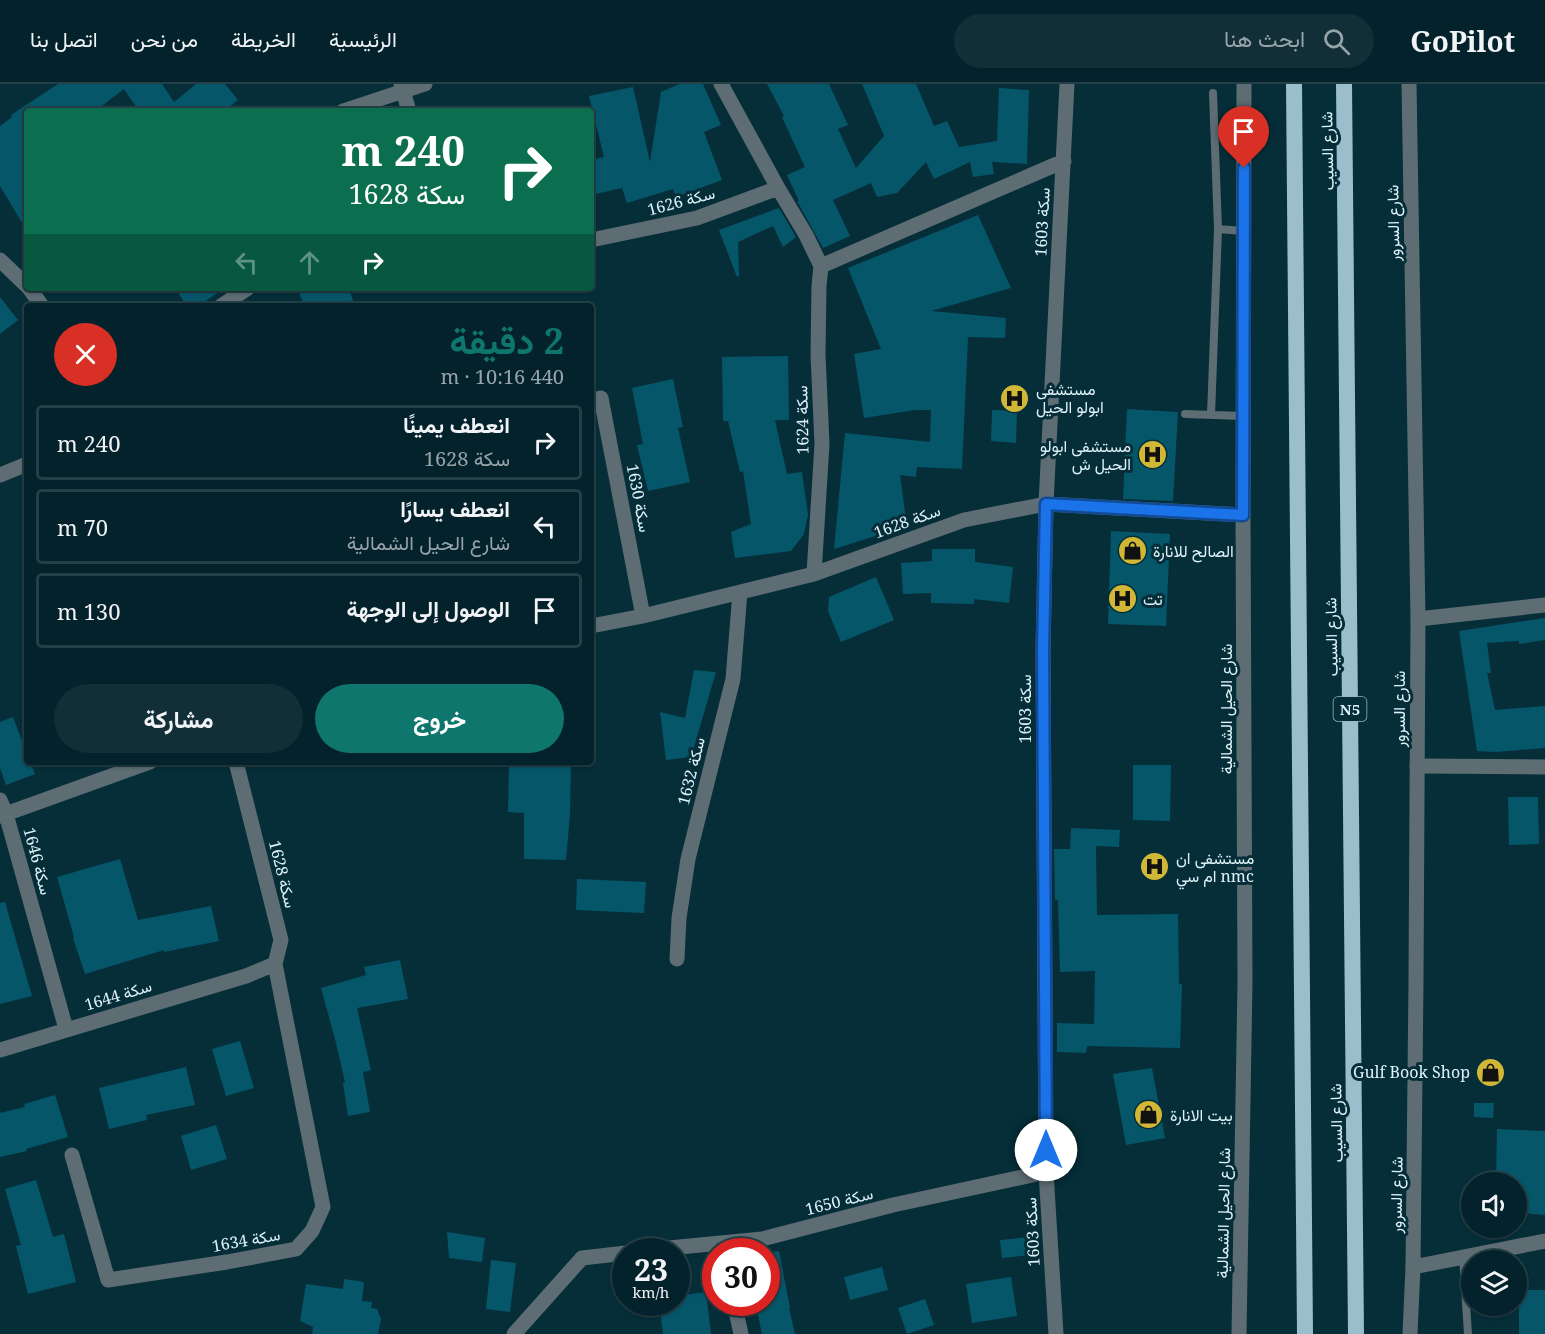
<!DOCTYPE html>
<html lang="ar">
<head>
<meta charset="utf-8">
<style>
  body { margin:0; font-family:"Noto Serif",Vazirmatn,serif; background:#122f37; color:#f1f3f6; direction:rtl; height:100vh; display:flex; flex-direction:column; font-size:22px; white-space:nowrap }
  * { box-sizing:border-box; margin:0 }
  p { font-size:20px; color:#97a4a9 }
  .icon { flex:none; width:33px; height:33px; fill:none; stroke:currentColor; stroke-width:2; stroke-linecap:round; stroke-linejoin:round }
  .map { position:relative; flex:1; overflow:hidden; direction:ltr }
  .drawer { position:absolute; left:24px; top:219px; width:570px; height:462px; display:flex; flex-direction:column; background:#04222b; border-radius:6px; box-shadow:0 2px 4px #0004,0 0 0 2px #253f47; direction:rtl }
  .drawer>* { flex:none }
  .hud { position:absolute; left:24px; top:24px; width:570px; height:183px; border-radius:6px; box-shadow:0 2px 4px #0004,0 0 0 2px #253f47; direction:rtl; background:#0b6e4f; color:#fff; overflow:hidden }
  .controls { position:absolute; left:1461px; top:1088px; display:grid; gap:12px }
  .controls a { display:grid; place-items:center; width:66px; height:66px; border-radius:50%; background:#04222b; box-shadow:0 2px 4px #0004,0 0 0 2px #253f47; font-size:30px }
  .speed { position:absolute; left:612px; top:1154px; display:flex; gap:12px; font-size:30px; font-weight:700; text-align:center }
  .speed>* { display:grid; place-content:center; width:78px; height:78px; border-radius:50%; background:#04222b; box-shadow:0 2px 4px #0004,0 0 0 2px #253f47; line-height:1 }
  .speed small { font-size:15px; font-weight:400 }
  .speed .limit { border:9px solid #d22; background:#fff; color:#111 }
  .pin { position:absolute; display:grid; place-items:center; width:51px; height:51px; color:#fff; margin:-62px -26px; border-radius:50% 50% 50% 0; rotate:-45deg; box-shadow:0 0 6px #0007 }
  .pin .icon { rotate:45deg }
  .me { position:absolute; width:66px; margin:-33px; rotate:0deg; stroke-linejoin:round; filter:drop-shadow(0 0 4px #0008) }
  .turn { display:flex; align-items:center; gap:21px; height:126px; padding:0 30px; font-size:27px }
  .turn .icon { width:78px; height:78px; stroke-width:2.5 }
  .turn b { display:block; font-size:42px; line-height:51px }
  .lanes { display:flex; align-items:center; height:57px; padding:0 30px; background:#0003; justify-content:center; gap:30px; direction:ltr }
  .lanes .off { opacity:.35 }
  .round { display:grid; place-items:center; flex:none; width:63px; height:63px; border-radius:32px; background:#122f37 }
  .summary { display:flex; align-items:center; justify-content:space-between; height:102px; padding:0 30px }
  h1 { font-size:36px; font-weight:700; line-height:45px; color:#0f766e }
  .action { display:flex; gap:12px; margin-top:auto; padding:12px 30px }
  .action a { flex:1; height:69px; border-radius:36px; background:#0f766e; color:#fff; font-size:24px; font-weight:700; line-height:69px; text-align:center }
  .action a+a { background:#122f37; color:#f1f3f6 }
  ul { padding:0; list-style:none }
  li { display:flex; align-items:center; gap:18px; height:75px; margin:0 12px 9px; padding:0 18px; border:3px solid #253f47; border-radius:6px }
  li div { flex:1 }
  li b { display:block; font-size:22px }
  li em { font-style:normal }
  header { display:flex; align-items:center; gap:36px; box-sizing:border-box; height:84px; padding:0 30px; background:#04222b; border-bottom:2px solid #253f47 }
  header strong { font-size:28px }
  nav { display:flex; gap:33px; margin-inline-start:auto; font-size:21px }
  .search { width:420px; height:54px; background:#122f37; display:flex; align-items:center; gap:15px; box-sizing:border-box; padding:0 21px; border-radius:33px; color:#97a4a9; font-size:22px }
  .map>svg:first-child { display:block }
</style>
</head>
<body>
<header>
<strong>GoPilot</strong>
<div class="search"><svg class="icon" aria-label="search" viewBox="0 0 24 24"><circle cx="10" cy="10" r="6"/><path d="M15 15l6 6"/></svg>ابحث هنا</div>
<nav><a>الرئيسية</a><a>الخريطة</a><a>من نحن</a><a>اتصل بنا</a></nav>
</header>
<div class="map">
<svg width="1545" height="1250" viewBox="0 0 1545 1250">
  <rect width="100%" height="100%" fill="#052e39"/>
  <!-- building -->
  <path fill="#06566a" d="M 58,0 L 162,0 L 174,18 L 196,0 L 225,0 L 238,16 L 224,27 L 139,27 L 124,5 L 95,27 L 27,27 L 27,147 L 0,102 L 0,42 L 12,33 L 11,31 Z
    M 679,0 L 703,0 L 721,41 L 704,48 L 722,96 L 676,113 L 673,105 L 627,119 L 622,104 L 591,111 L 591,76 L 604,73 L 589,12 L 633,3 L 650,78 L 661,8 Z
    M 767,0 L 829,0 L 848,41 L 838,45 L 856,84 L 884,52 L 862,0 L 916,0 L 934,42 L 947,37 L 959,63 L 997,57 L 999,4 L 1029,6 L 1027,80 L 992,78 L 994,90 L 973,93 L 970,78 L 934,95 L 926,78 L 897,109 L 877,113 L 871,99 L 833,116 L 850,152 L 823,164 L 797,117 L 799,117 L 787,91 L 805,83 L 782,33 L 784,32 Z
    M 779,124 L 796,153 L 783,163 L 773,142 L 738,158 L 739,192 L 737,193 L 719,146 Z
    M 978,131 L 1011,204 L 931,227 L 1006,234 L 1005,254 L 968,253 L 962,385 L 917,383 L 916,393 L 900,391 L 907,442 L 834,465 L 845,349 L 930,358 L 931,326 L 915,326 L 864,334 L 854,270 L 881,265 L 848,184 Z
    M 175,204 L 225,204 L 198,222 L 187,222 Z
    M 298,204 L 349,204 L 353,217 L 335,222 L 304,222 Z
    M 0,213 L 18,236 L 0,250 Z
    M 788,272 L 789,336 L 775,336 L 787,390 L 802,388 L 808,431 L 804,450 L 791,467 L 735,474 L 731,448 L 751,440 L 743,387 L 740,388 L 728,337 L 723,337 L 722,273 Z
    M 673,295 L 683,343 L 678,344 L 690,398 L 648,407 L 637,361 L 643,360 L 632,304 Z
    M 1127,325 L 1178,328 L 1173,417 L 1123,415 Z
    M 992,326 L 1017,327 L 1016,359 L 991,357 Z
    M 1111,447 L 1170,450 L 1166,542 L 1108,540 Z
    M 932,465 L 975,465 L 975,478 L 1013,483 L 1009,519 L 974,515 L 974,520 L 931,519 L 931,509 L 903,510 L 901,479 L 932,477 Z
    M 876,493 L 894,536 L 841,558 L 828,527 L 829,513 Z
    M 1545,534 L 1545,556 L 1519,560 L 1519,557 L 1487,559 L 1491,589 L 1487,589 L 1495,626 L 1545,622 L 1545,664 L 1495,668 L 1477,667 L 1459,547 Z
    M 694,586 L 716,588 L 691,673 L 666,676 L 660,628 L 685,634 Z
    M 13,633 L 27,670 L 27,678 L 30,678 L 35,690 L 6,701 L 0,684 L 0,638 Z
    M 509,678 L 571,678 L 570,730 L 566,776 L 524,775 L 524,729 L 508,728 Z
    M 1133,681 L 1171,681 L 1170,737 L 1133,736 Z
    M 1508,713 L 1538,713 L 1539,760 L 1509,761 Z
    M 1071,744 L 1120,746 L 1119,763 L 1096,762 L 1097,831 L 1178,830 L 1179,900 L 1182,900 L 1180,964 L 1087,962 L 1086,969 L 1057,968 L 1057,939 L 1094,940 L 1095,887 L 1060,888 L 1058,816 L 1055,816 L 1054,765 L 1070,765 Z
    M 120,775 L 138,836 L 211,822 L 219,857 L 164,868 L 164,866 L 85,890 L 73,854 L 74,853 L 57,793 Z
    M 577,795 L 646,798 L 644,829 L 576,826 Z
    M 5,818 L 32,912 L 0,920 L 0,819 Z
    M 400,876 L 408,915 L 357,924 L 371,986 L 363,988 L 370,1028 L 348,1032 L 343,999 L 345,998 L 335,955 L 321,904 L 366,891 L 364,883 Z
    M 240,957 L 254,1004 L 226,1012 L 212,965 Z
    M 186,983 L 195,1021 L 146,1031 L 147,1036 L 109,1045 L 99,1004 Z
    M 1152,984 L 1165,1054 L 1126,1061 L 1113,990 Z
    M 55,1011 L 68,1053 L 26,1065 L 27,1067 L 0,1073 L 0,1029 L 25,1023 L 24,1020 Z
    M 1474,1019 L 1494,1019 L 1493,1034 L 1474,1033 Z
    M 216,1041 L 227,1075 L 191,1086 L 181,1052 Z
    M 1497,1045 L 1545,1047 L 1545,1131 L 1532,1130 L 1516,1126 L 1516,1098 L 1496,1098 Z
    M 36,1096 L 53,1153 L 64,1150 L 76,1198 L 28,1210 L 16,1162 L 21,1161 L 5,1105 Z
    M 447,1148 L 485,1154 L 482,1178 L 449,1174 Z
    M 1029,1153 L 1031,1171 L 1002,1174 L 1000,1156 Z
    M 779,1167 L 790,1224 L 789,1224 L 795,1250 L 762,1250 L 755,1218 L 766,1218 L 766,1169 Z
    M 491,1176 L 516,1179 L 510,1228 L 486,1225 Z
    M 882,1183 L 888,1206 L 850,1216 L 844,1193 Z
    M 1011,1193 L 1017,1232 L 972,1239 L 966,1200 Z
    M 344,1195 L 364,1198 L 362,1217 L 372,1218 L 371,1224 L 377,1225 L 381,1235 L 378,1250 L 312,1250 L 313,1243 L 300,1237 L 306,1200 L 343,1205 Z
    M 1519,1206 L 1545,1206 L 1545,1250 L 1519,1250 Z
    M 706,1208 L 711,1250 L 663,1250 L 659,1218 L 676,1218 L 676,1212 Z
    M 925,1215 L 934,1241 L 907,1250 L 898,1224 Z"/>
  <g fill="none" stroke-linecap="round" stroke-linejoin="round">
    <!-- service -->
    <path stroke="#5d6d73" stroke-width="8" d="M 1218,145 L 1243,147
      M 1185,330 L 1243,332
      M 1211,331 L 1218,145 L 1213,9
      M 1463,1173 L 1468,1250"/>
    <!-- minor -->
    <path stroke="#5d6d73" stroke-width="15" d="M 401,0 L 409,27
      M 721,0 L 778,104 L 806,151 L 821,182 L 819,202 L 818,271 L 822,360 L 814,490
      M 343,27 L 425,0
      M 591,156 L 697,134 L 778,104
      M 0,176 L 27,202
      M 821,182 L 1064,77
      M 29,204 L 42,222
      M 221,222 L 248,204
      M 591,317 L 601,314 L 643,532
      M 0,391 L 27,380
      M 1418,535 L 1545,521
      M 591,542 L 643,532 L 814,490 L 964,436 L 1046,420 L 1243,431
      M 1417,682 L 1545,683
      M 0,716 L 6,730 L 66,945
      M 0,732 L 150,678
      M 677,875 L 679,834 L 688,775 L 733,595 L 740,508
      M 0,966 L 246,892 L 275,880 L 281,856 L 236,678
      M 72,1071 L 108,1196 L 227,1178 L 296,1165 L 312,1147 L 323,1123 L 275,880
      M 638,1167 L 762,1155 L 893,1121 L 1046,1088
      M 1413,1183 L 1545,1157
      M 734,1218 L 741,1250
      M 514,1250 L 582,1174 L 626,1169
      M 1056,1250 L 1046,1088 L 1043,566 L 1046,420 L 1067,0"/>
    <!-- tertiary -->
    <path stroke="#5d6d73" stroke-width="15" d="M 1409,0 L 1418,535 L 1416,897 L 1413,1183 L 1410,1250
      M 1239,1250 L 1245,899 L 1243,431 L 1244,0"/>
    <!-- trunk -->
    <path stroke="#9abecc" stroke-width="16" d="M 1294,0 L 1305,1250
      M 1344,0 L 1356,1250"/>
  </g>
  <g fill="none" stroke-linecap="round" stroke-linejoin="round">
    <defs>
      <path id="route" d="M 1046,1066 L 1043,566 L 1046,420 L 1243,431 L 1244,84"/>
    </defs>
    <!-- route casing -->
    <use href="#route" stroke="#114b97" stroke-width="15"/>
    <!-- route -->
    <use href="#route" stroke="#1a73e8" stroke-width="10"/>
  </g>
  <!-- icons -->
  <defs>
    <symbol id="hospital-disc" viewBox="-11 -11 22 22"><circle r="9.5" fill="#d0b736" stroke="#052e39"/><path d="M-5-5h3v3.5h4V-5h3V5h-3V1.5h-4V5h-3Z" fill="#111"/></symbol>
    <symbol id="shop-disc" viewBox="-11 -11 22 22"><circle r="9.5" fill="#d0b736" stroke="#052e39"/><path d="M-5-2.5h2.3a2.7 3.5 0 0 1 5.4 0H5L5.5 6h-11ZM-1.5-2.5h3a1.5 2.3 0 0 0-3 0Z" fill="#111"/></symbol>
  </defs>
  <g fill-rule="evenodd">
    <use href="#hospital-disc" x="998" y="298" width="33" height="33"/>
    <use href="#hospital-disc" x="1136" y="354" width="33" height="33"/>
    <use href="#shop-disc" x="1116" y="450" width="33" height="33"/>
    <use href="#hospital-disc" x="1106" y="498" width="33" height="33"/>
    <use href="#hospital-disc" x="1138" y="766" width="33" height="33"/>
    <use href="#shop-disc" x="1474" y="972" width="33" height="33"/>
    <use href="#shop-disc" x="1132" y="1014" width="33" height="33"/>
  </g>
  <g text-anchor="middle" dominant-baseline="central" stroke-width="6" stroke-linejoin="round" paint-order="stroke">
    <!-- shield labels -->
    <rect fill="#052e39" stroke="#9db7bf" stroke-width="1.5" x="1333.5" y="613" width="33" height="24" rx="4.5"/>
    <g font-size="15" font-weight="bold" fill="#def2f9">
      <text x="1350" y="625">N5</text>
    </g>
    <!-- street labels -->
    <g font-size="16" fill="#def2f9" stroke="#052e39">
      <text transform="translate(1327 67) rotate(-91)">شارع السيب</text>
      <text transform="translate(681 117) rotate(-15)">سكة 1626</text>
      <text transform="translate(1042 138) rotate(-87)">سكة 1603</text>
      <text transform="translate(1393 139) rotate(-91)">شارع السرور</text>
      <text transform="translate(802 336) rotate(-91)">سكة 1624</text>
      <text transform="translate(639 414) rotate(79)">سكة 1630</text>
      <text transform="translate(907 437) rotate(-20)">سكة 1628</text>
      <text transform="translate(1331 553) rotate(-91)">شارع السيب</text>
      <text transform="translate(1025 625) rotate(-90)">سكة 1603</text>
      <text transform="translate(1226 625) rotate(-90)">شارع الحيل الشمالية</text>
      <text transform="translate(1399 625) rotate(-90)">شارع السرور</text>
      <text transform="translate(691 687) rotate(-76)">سكة 1632</text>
      <text transform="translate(38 777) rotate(75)">سكة 1646</text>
      <text transform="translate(283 790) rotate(76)">سكة 1628</text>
      <text transform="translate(118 911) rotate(-17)">سكة 1644</text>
      <text transform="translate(1336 1039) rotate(-91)">شارع السيب</text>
      <text transform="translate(1396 1111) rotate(-89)">شارع السرور</text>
      <text transform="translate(839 1117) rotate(-14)">سكة 1650</text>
      <text transform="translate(1223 1129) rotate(-89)">شارع الحيل الشمالية</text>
      <text transform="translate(1032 1148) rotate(-93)">سكة 1603</text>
      <text transform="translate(246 1156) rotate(-10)">سكة 1634</text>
    </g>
    <!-- poi labels -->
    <g font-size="16" fill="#def2f9" stroke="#052e39" text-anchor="start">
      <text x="1036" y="305">مستشفى<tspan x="1036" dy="18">ابولو الحيل</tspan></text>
      <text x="1131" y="362" text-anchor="end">مستشفى ابولو<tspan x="1131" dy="18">الحيل ش</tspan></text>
      <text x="1153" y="467">الصالح للانارة</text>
      <text x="1143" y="515">تت</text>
      <text x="1176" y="774">مستشفى ان<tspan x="1176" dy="18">ام سي nmc</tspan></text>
      <text x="1470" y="988" text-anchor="end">Gulf Book Shop</text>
      <text x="1170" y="1031">بيت الانارة</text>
    </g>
  </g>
</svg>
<div class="controls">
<a><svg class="icon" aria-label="sound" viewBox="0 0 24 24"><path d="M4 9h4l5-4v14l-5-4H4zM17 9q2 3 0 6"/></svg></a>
<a><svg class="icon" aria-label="layers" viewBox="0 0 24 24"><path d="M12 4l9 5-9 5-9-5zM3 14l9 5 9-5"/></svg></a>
</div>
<div class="speed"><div>23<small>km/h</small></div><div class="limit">30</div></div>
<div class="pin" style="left:1244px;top:84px;background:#d93025"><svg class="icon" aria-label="arrive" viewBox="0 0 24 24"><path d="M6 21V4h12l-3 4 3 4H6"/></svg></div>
<svg class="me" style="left:1046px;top:1066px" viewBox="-20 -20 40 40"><circle r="19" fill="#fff"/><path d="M0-13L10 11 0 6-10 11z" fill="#1a73e8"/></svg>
<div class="hud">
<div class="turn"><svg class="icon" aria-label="right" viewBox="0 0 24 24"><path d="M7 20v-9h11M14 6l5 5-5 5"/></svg><div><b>240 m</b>سكة 1628</div></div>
<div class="lanes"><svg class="icon off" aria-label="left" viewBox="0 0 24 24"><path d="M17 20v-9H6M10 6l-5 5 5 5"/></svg><svg class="icon off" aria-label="ahead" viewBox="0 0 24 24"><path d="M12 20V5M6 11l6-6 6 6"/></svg><svg class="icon" aria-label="right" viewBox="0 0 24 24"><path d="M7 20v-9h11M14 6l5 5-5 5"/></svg></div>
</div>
<section class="drawer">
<div class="summary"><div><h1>2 دقيقة</h1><p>440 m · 10:16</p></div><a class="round" style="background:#d93025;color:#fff"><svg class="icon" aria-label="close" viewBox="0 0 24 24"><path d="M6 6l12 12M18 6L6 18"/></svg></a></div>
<ul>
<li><svg class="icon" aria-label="right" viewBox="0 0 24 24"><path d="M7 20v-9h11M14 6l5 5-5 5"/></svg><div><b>انعطف يمينًا</b><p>سكة 1628</p></div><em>240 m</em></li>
<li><svg class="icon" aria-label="left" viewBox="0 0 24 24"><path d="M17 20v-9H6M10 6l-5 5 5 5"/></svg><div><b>انعطف يسارًا</b><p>شارع الحيل الشمالية</p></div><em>70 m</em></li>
<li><svg class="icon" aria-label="arrive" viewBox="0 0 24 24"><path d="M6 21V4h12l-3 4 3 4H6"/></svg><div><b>الوصول إلى الوجهة</b></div><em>130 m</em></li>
</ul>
<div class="action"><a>خروج</a><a>مشاركة</a></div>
</section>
</div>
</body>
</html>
